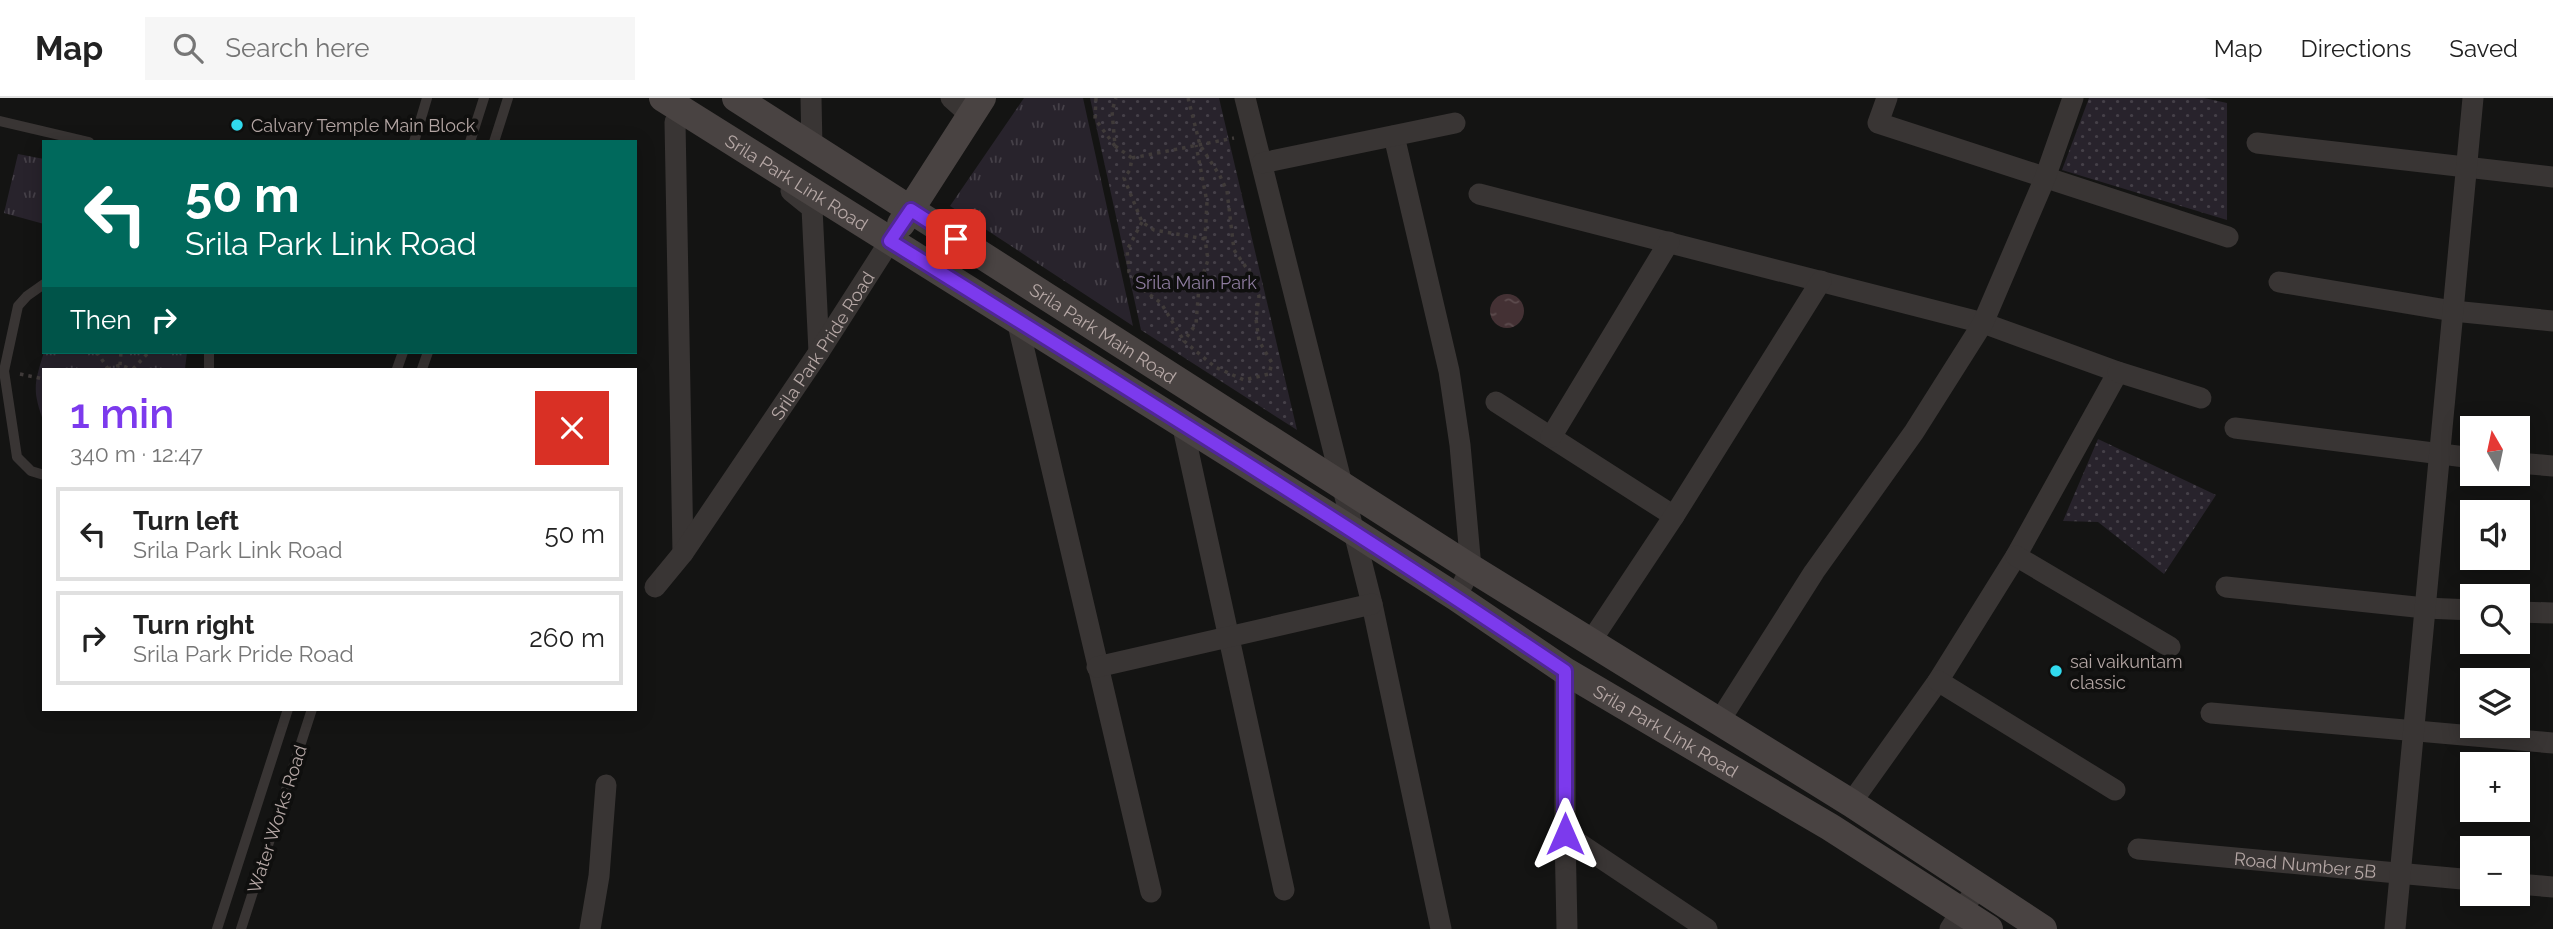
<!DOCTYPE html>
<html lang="en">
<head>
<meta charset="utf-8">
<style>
  body { margin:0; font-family:Raleway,sans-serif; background:#f6f6f6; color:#222; height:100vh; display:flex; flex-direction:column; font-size:26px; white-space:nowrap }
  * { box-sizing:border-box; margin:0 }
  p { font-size:23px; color:#767676 }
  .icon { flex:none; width:38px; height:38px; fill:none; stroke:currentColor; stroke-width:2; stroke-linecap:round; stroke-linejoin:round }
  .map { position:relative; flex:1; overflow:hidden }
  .side { position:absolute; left:42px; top:270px; width:595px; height:343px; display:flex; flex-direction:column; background:#fff; border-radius:0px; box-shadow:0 4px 18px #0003 }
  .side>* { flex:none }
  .banner { position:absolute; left:42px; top:42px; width:595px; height:214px; border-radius:0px; box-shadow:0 4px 18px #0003; background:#00695c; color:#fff; overflow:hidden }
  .needle { width:46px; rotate:351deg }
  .controls { position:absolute; left:2460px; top:318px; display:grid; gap:14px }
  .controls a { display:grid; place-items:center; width:70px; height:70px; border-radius:0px; background:#fff; box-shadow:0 4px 18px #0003; font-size:35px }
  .pin { position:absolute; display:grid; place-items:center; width:60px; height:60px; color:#fff; margin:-30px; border-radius:14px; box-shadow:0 4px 10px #0006 }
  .me { position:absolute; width:77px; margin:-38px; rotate:0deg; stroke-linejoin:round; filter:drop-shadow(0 0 5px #0008) }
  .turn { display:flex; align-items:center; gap:24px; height:147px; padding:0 28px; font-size:32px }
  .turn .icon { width:91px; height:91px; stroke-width:2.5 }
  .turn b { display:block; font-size:49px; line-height:60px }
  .then { display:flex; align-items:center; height:66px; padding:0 28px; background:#0003; gap:14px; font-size:26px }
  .round { display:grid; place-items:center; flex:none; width:74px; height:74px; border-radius:0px; background:#f6f6f6 }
  .overview { display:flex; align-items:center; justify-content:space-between; height:119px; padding:0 28px }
  h1 { font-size:42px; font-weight:600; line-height:52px; color:#7c3aed }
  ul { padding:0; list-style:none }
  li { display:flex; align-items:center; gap:21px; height:94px; margin:0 14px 10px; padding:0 14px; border:4px solid #e0e0e0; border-radius:0px }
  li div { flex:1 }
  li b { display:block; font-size:26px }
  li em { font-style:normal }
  header { display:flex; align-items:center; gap:42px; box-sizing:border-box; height:98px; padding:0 35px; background:#fff; border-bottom:2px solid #e0e0e0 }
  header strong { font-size:33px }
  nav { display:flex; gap:38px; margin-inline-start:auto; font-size:24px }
  .search { width:490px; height:63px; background:#f6f6f6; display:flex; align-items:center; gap:18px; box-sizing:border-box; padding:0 24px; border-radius:0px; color:#767676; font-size:26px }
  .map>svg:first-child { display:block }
</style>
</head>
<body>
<header>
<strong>Map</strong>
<div class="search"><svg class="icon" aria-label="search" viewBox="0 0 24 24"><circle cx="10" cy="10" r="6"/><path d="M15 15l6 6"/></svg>Search here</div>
<nav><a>Map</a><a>Directions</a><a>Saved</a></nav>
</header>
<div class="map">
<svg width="2553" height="831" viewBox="0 0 2553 831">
  <defs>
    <pattern id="grass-tufts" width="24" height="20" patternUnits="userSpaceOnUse" patternTransform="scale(1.75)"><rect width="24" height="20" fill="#28232c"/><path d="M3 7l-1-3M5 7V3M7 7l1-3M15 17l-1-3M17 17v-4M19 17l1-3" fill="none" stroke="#454048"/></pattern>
    <pattern id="park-dots" width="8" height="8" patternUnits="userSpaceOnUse" patternTransform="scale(1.75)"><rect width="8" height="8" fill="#28232c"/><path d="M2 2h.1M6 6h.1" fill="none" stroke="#454048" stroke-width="1.8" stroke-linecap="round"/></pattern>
    <pattern id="water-ripples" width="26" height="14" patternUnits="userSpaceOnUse" patternTransform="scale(1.75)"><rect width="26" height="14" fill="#443134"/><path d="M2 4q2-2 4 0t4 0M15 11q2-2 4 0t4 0" fill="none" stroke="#5d4c4e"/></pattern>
  </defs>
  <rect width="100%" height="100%" fill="#141413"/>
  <!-- grass -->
  <path fill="url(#grass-tufts)" d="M 1024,0 L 1083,0 L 1133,228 L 950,108 Z
    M 18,56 L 44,61 L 44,126 L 4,115 Z
    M 44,254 L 187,254 L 185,271 L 44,271 L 44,325 C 32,291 34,287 44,254 Z"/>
  <!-- park -->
  <path fill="url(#park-dots)" d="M 1090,0 L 1219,0 L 1297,332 L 1141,232 Z
    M 2089,0 L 2204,0 L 2227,5 L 2227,122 L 2062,72 Z
    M 2098,341 L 2216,397 L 2164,476 L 2098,424 L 2063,423 Z"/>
  <!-- water -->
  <path fill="url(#water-ripples)" d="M1490 213a17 17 0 1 1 34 0a17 17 0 1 1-34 0Z"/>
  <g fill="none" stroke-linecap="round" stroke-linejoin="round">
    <!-- path -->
    <path stroke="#403b3a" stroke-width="3.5" stroke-dasharray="3.5 5" stroke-linecap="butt" d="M 1096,0 L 1095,21 L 1115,48 L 1112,13 L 1116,0
      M 1188,0 L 1200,47 L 1220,78 L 1227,93 L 1234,152 L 1250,175 L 1259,198 L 1256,221 L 1259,243 L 1272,265 L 1269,276 L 1244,282 L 1215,269 L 1184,243 L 1196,226 L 1199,188 L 1208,162 L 1205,141 L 1207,104 L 1196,47
      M 1115,48 L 1132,60 L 1130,72 L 1124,80 L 1142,124 L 1154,132 L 1205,141
      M 1132,60 L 1234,40
      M 1142,124 L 1127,152 L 1129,174 L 1145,193 L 1161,205 L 1184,243
      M 97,254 L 108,271
      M 120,267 L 121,254
      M 108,271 L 120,267 L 131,271
      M 133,271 L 149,254
      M 20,276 L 44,281"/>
    <!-- lane -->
    <path stroke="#393534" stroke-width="10" d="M 0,23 L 89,44
      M 414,44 L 427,0
      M 470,44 L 484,0
      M 494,44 L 508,0
      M 44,186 L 27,198 L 18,208 L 4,273 L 17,359 L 31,373 L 44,377
      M 209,271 L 209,254
      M 397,271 L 403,254
      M 422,271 L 428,254
      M 217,831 L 288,611
      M 241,831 L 312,611"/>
    <!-- street -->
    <g stroke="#393534" stroke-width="21">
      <path d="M 811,0 L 812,49"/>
      <path d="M 951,0 L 970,17"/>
      <path d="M 1245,0 L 1372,506 L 1441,831"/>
      <path d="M 1887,0 L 1878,25 L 2228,139"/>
      <path d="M 675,24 L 683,455"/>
      <path d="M 1394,38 L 1449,273 L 1460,347 L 1471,470 L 1456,499"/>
      <path d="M 2257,45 L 2553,79"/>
      <path d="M 1262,65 L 1455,25"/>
      <path d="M 791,93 L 812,110 L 819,254"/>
      <path d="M 1479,96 L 1983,225 L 2118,274 L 2016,458 L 1938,583 L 1851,705"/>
      <path d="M 2279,184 L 2453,213 L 2553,223"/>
      <path d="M 1017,222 L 1151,794"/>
      <path d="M 2118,274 L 2201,300"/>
      <path d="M 1496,304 L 1674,418"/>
      <path d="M 1182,325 L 1284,792"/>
      <path d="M 2235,330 L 2473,360"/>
      <path d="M 1551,339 L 1669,144"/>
      <path d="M 2518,365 L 2553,368"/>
      <path d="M 2016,458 L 2170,549"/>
      <path id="s1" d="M 655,489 L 683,455 L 819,254 L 890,143"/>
      <path d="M 2226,489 L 2425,510 L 2473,512"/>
      <path d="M 2518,514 L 2553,515"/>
      <path d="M 1591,543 L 1674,418 L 1821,183"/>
      <path d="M 1097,569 L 1372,506"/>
      <path d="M 1938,583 L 2115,692"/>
      <path d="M 2211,615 L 2553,645"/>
      <path d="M 1720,622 L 1814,474 L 1914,334 L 1983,225 L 2045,80 L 2073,0"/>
      <path d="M 1565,736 L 1565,573"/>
      <path id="s2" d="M 2138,751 L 2473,782"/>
      <path d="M 2518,786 L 2553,789"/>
      <path d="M 590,831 L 599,778 L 606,687"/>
      <path d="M 1567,831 L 1565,736 L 1707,831"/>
      <path d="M 1950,831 L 1978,788"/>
      <path d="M 2395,831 L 2473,0"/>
    </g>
    <!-- secondary -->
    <g stroke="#494342" stroke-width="28">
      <path id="s3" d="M 663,0 L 1353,433 L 1456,499 L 1565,573 L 1830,729 L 1989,831"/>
      <path id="s4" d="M 736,0 L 1471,470 L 1851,705 L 2043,831"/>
      <path d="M 901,126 L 982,0"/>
    </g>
  </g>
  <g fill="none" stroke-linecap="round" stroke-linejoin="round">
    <defs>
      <path id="route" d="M 956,141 L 911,112 L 890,143 C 1117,284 1344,424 1565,573 L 1565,736"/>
    </defs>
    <!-- route casing -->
    <use href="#route" stroke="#51269a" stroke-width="18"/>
    <!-- route -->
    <use href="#route" stroke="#7c3aed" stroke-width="12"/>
  </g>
  <!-- markers -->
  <g fill="#31daee" stroke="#0f0f0e" stroke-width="2.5">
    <circle cx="237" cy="27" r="7"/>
    <circle cx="2056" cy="573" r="7"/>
  </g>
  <g text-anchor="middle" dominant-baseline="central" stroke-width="7" stroke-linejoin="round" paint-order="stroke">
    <!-- poi labels -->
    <g font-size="18" fill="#b5a7a5" stroke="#0f0f0e" text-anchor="start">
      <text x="251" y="27">Calvary Temple Main Block</text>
      <text x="2070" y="563">sai vaikuntam<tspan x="2070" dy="21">classic</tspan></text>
    </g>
    <!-- street labels -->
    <g font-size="18" fill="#b5a7a5" stroke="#0f0f0e">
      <text stroke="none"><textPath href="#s3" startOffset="158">Srila Park Link Road</textPath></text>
      <text stroke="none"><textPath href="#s4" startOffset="436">Srila Park Main Road</textPath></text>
      <text stroke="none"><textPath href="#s1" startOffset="294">Srila Park Pride Road</textPath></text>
      <text stroke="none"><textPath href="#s3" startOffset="1186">Srila Park Link Road</textPath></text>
      <text transform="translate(277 721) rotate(-72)">Water Works Road</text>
      <text stroke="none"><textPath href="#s2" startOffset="168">Road Number 5B</textPath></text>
    </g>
    <!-- park labels -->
    <g font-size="18" fill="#8e7c9f" stroke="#0f0f0e">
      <text x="1196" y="184">Srila Main Park</text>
    </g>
  </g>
</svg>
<div class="controls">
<a><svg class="needle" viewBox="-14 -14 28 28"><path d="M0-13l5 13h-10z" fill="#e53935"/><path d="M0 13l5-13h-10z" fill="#767676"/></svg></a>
<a><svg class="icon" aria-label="sound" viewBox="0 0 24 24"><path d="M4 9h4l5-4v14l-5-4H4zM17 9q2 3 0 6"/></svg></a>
<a><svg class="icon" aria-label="search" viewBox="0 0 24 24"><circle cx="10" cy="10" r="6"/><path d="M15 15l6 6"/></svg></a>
<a><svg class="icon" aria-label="layers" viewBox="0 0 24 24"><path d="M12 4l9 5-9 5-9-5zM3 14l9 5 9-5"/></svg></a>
<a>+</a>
<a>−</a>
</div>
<div class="pin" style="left:956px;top:141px;background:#d93025"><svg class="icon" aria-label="arrive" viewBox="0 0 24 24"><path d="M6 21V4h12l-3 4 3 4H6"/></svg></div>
<svg class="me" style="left:1565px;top:736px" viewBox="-20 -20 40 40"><path d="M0-17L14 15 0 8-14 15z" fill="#7c3aed" stroke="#fff" stroke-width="4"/></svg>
<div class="banner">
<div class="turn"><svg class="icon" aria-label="left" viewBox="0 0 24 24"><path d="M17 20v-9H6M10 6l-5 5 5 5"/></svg><div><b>50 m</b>Srila Park Link Road</div></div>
<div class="then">Then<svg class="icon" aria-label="right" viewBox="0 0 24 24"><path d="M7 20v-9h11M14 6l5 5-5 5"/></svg></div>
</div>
<section class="side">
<div class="overview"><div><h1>1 min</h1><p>340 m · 12:47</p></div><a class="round" style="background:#d93025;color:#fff"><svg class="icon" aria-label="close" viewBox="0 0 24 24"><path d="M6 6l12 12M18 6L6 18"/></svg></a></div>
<ul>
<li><svg class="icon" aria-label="left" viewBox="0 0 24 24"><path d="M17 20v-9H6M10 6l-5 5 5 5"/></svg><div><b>Turn left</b><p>Srila Park Link Road</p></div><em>50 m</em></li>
<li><svg class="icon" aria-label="right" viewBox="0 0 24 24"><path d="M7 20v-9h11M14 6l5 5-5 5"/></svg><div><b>Turn right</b><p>Srila Park Pride Road</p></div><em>260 m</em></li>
</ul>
</section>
</div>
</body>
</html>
